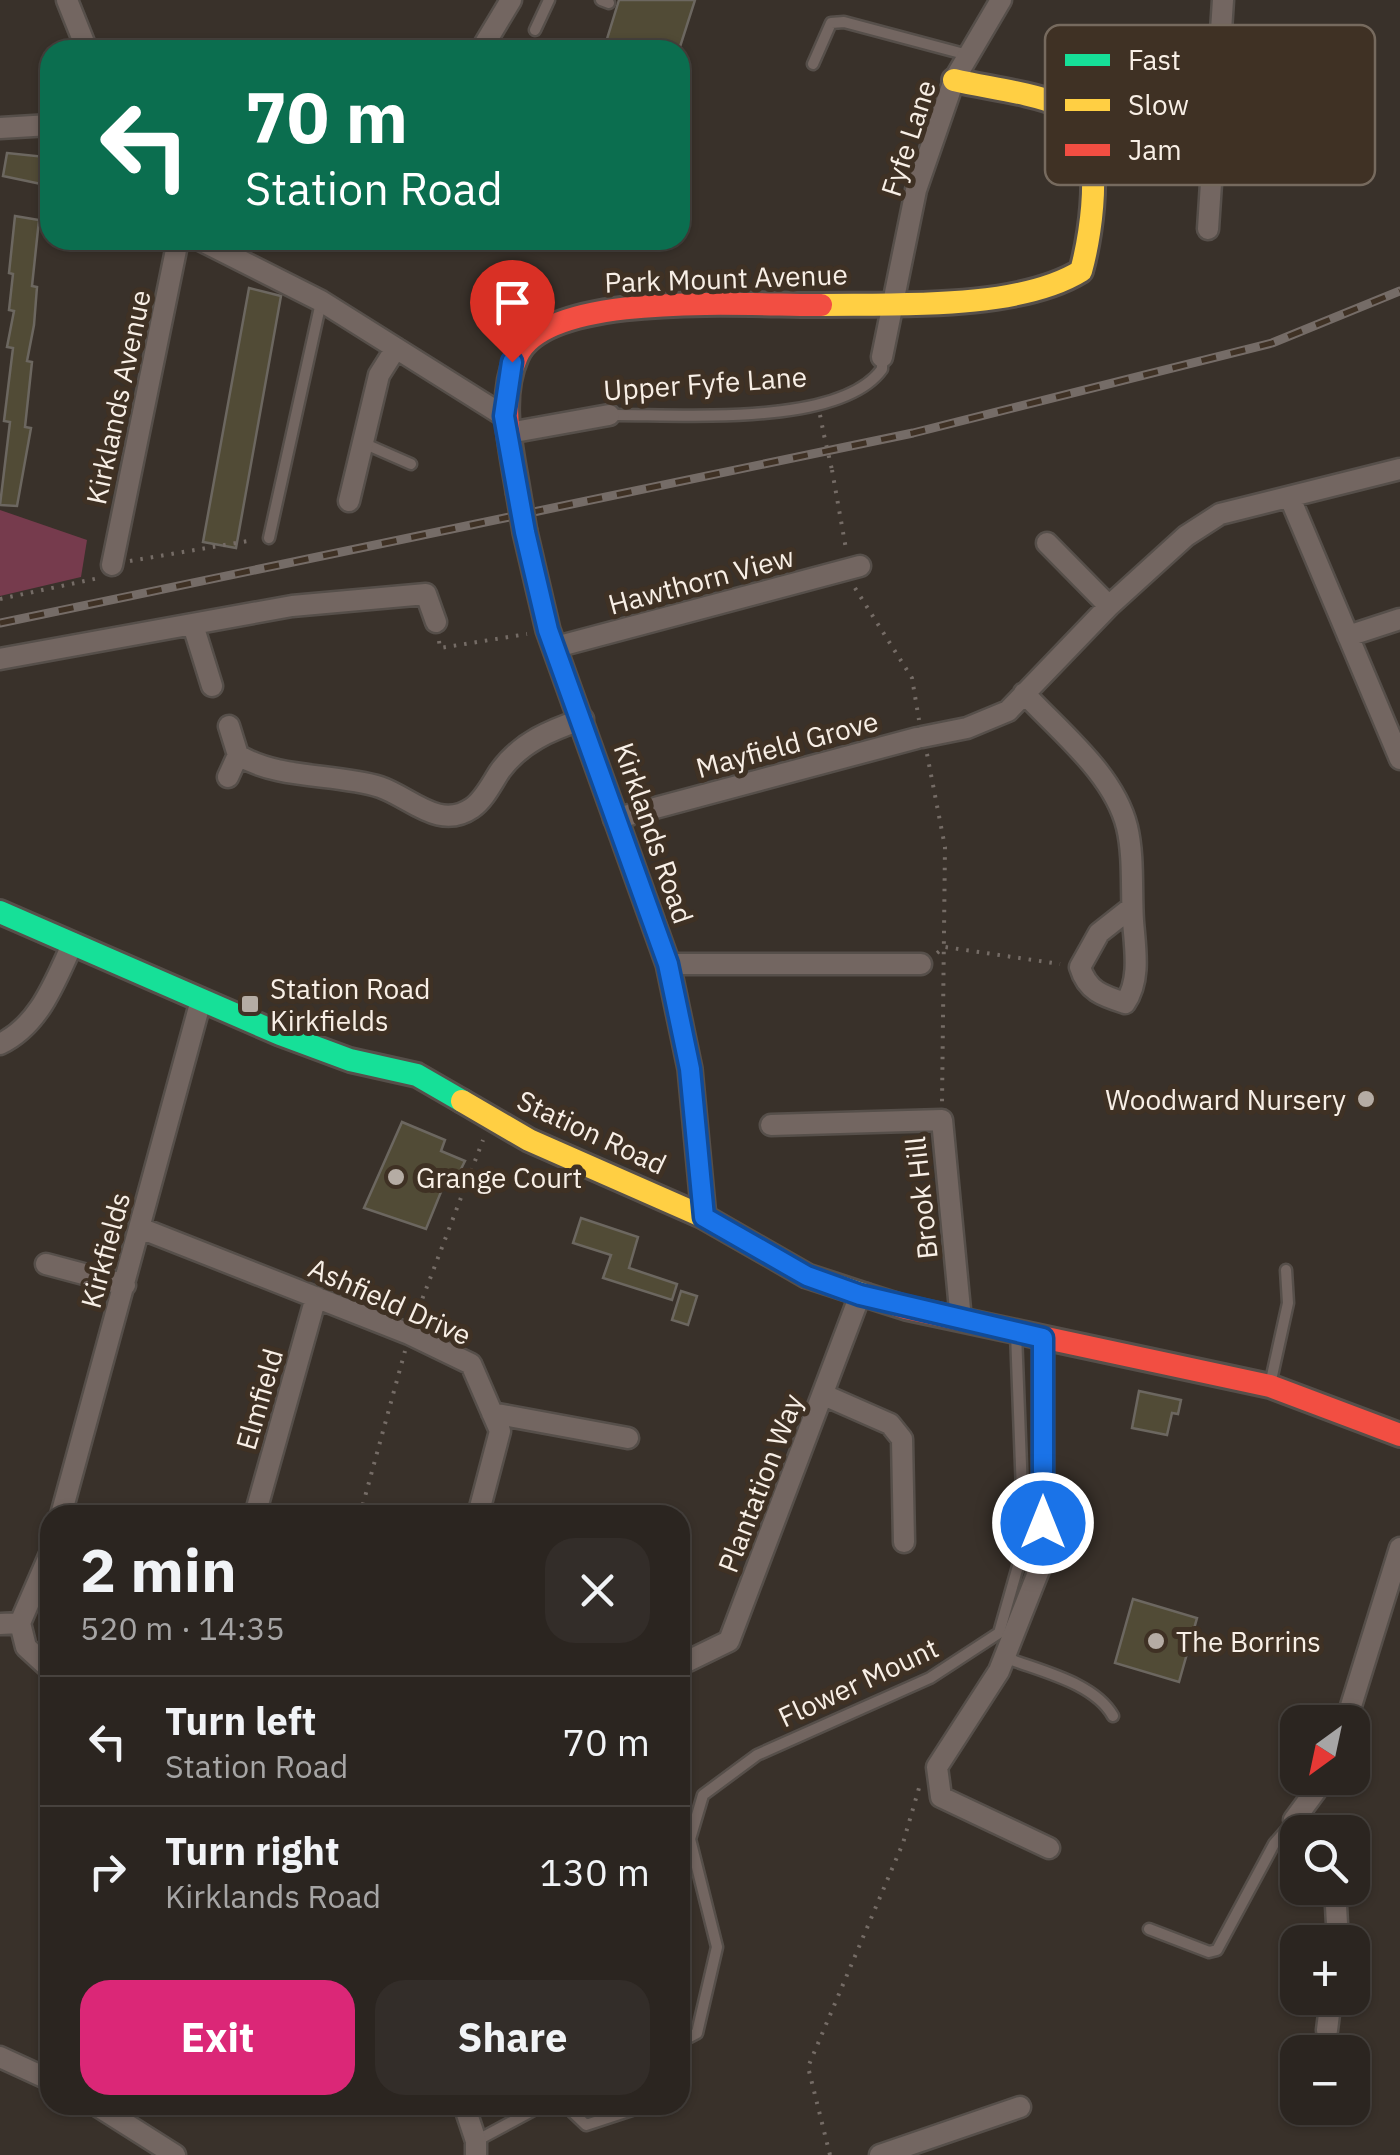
<!DOCTYPE html>
<html lang="en">
<head>
<meta charset="utf-8">
<style>
  body { margin:0; font-family:"IBM Plex Sans",sans-serif; background:#332d29; color:#f1f3f6; height:100vh; display:flex; flex-direction:column; font-size:38px; white-space:nowrap }
  * { box-sizing:border-box; margin:0 }
  p { font-size:32px; color:#a6a5a5 }
  .icon { flex:none; width:55px; height:55px; fill:none; stroke:currentColor; stroke-width:2; stroke-linecap:round; stroke-linejoin:round }
  .map { position:relative; flex:1; overflow:hidden }
  .side { position:absolute; left:40px; top:1505px; width:650px; height:610px; display:flex; flex-direction:column; background:#2b2520; border-radius:30px; box-shadow:0 2px 8px #0004,0 0 0 2px #47423e }
  .side>* { flex:none }
  .top-card { position:absolute; left:40px; top:40px; width:650px; height:210px; border-radius:30px; box-shadow:0 2px 8px #0004,0 0 0 2px #47423e; background:#0b6e4f; color:#fff; overflow:hidden }
  .needle { width:65px; rotate:213deg }
  .controls { position:absolute; left:1280px; top:1705px; display:grid; gap:20px }
  .controls a { display:grid; place-items:center; width:90px; height:90px; border-radius:20px; background:#2b2520; box-shadow:0 2px 8px #0004,0 0 0 2px #47423e; font-size:50px }
  .pin { position:absolute; display:grid; place-items:center; width:85px; height:85px; color:#fff; margin:-102px -42px; border-radius:50% 50% 50% 0; rotate:-45deg; box-shadow:0 0 10px #0007 }
  .pin .icon { rotate:45deg }
  .me { position:absolute; width:110px; margin:-55px; rotate:0deg; stroke-linejoin:round; filter:drop-shadow(0 0 8px #0008) }
  .turn { display:flex; align-items:center; gap:35px; height:210px; padding:0 40px; font-size:45px }
  .turn .icon { width:130px; height:130px; stroke-width:2.5 }
  .turn b { display:block; font-size:70px; line-height:85px }
  .round { display:grid; place-items:center; flex:none; width:105px; height:105px; border-radius:30px; background:#332d29 }
  .head { display:flex; align-items:center; justify-content:space-between; height:170px; padding:0 40px }
  h1 { font-size:60px; font-weight:700; line-height:75px }
  .action { display:flex; gap:20px; margin-top:auto; padding:20px 40px }
  .action a { flex:1; height:115px; border-radius:30px; background:#db2777; color:#fff; font-size:40px; font-weight:700; line-height:115px; text-align:center }
  .action a+a { background:#332d29; color:#f1f3f6 }
  ul { padding:0; list-style:none }
  li { display:flex; align-items:center; gap:30px; height:130px; padding:0 40px; border-top:2px solid #47423e }
  li div { flex:1 }
  li b { display:block; font-size:38px }
  li em { font-style:normal }
  .map>svg:first-child { display:block }
</style>
</head>
<body>
<div class="map">
<svg width="1400" height="2155" viewBox="0 0 1400 2155">
  <rect width="100%" height="100%" fill="#39312a"/>
  <!-- green -->
  <path fill="#763b4d" d="M 0,510 L 87,540 L 81,577 L 0,596 Z"/>
  <!-- building -->
  <path fill="#514b36" stroke="#6c6760" stroke-width="2.5" d="M 619,0 L 695,0 L 679,50 L 641,50 L 607,39 Z
    M 7,153 L 46,157 L 41,184 L 3,176 Z
    M 15,216 L 39,220 L 32,286 L 37,287 L 34,325 L 27,361 L 32,362 L 25,427 L 31,428 L 17,506 L 0,505 L 10,422 L 4,421 L 13,348 L 7,347 L 14,311 L 9,310 L 13,274 L 9,273 Z
    M 249,288 L 281,296 L 236,548 L 203,542 Z
    M 402,1122 L 445,1140 L 441,1151 L 465,1161 L 453,1185 L 445,1182 L 426,1229 L 364,1208 Z
    M 581,1218 L 638,1237 L 629,1268 L 677,1284 L 672,1300 L 603,1278 L 611,1255 L 573,1243 Z
    M 681,1291 L 697,1296 L 688,1325 L 672,1320 Z
    M 1139,1391 L 1181,1400 L 1178,1414 L 1172,1413 L 1167,1435 L 1132,1428 Z
    M 1133,1599 L 1197,1618 L 1179,1682 L 1115,1663 Z"/>
  <g fill="none" stroke-linecap="round" stroke-linejoin="round">
    <defs>
      <path id="lane" d="M 601,0 L 609,3
        M 535,30 L 549,0
        M 813,64 L 831,23 L 844,22 L 968,55
        M 609,415 C 677,414 840,428 882,369 L 882,357
        M 363,443 L 411,464
        M 269,538 L 321,302
        M 1270,1385 L 1288,1303 L 1286,1270
        M 1004,1657 C 1039,1671 1094,1682 1113,1716
        M 1149,1929 L 1209,1952 L 1217,1950 L 1274,1844 L 1294,1821
        M 680,2042 L 697,2033 L 717,1947 L 690,1839 L 703,1795 L 757,1755 L 930,1678 L 999,1633 L 1024,1545 L 1016,1333
        M 565,2105 L 586,2125 L 647,2105
        M 476,2141 L 543,2105"/>
      <path id="street" d="M 67,0 L 87,50
        M 481,50 L 511,0
        M 0,128 L 50,125
        M 1208,229 L 1223,0
        M 200,240 L 321,301 L 504,416
        M 882,357 L 916,190 L 954,80 L 1001,0
        M 509,433 L 609,415
        M 1290,498 L 1400,759
        M 349,501 L 379,375 L 396,348
        M 1047,543 L 1109,606
        M 112,565 L 178,240
        M 193,625 L 212,686
        M 1348,636 L 1400,619
        M 556,647 L 860,566
        M 0,659 L 292,606 L 426,594 L 436,622
        M 1024,693 C 1060,732 1114,774 1127,827 C 1134,856 1131,891 1133,921 C 1135,948 1141,980 1125,1003 C 1103,996 1087,991 1080,967 L 1099,933 L 1132,907
        M 922,737 L 967,728 L 1008,711 L 1109,606 L 1186,536 L 1220,514 L 1400,469
        M 238,755 C 279,780 335,773 380,787 C 410,797 439,831 472,808 C 484,800 492,783 500,771 C 521,742 551,730 583,719
        M 228,777 L 238,755 L 229,726
        M 614,819 L 917,738
        M 668,964 L 921,964
        M 0,1044 C 40,1025 55,981 73,943
        M 771,1125 L 942,1120 L 961,1320
        M 140,1228 L 409,1334 L 471,1364 L 500,1431 L 478,1515
        M 46,1264 L 125,1285
        M 1043,1338 L 1043,1560 L 999,1671 L 937,1767 L 941,1797 L 1049,1848
        M 824,1395 L 890,1424 L 902,1439 L 904,1542
        M 492,1413 L 628,1438
        M 61,1515 L 201,1000
        M 255,1515 L 316,1297
        M 20,1623 L 50,1554
        M 20,1623 L 26,1647 L 50,1669
        M 0,1624 L 20,1623
        M 680,1659 L 688,1661 L 729,1641 L 860,1295
        M 1346,1722 L 1400,1548
        M 1303,1832 L 1294,1820 L 1325,1778
        M 1335,1888 L 1338,1942
        M 1327,2030 L 1331,1998
        M 0,2057 L 50,2080
        M 96,2105 L 175,2155
        M 464,2105 L 476,2141 L 476,2155
        M 880,2155 L 1020,2107"/>
      <path id="fast" d="M 525,532 L 548,630 L 668,964 L 690,1069 L 704,1217
        M 0,912 L 280,1034 L 350,1060 L 417,1075 L 462,1101"/>
      <path id="slow" d="M 821,305 C 895,304 1018,310 1081,271 C 1092,232 1109,125 1061,105 C 1028,92 988,88 954,80
        M 462,1101 L 529,1140 L 704,1217 L 807,1276 L 865,1295"/>
      <path id="jam" d="M 518,491 C 511,448 498,398 517,356 C 548,289 753,306 821,305
        M 865,1295 L 906,1308 L 1270,1386 L 1400,1435"/>
    </defs>
    <!-- lane casing -->
    <use href="#lane" stroke="#564f4a" stroke-width="15"/>
    <!-- street casing -->
    <use href="#street" stroke="#564f4a" stroke-width="25"/>
    <!-- fast casing -->
    <use href="#fast" stroke="#564f4a" stroke-width="28"/>
    <!-- slow casing -->
    <use href="#slow" stroke="#564f4a" stroke-width="28"/>
    <!-- jam casing -->
    <use href="#jam" stroke="#564f4a" stroke-width="28"/>
    <!-- path -->
    <path stroke="#756c66" stroke-width="4" stroke-dasharray="2.5 8" stroke-linecap="butt" d="M 820,415 L 824,435
      M 832,470 L 846,549
      M 130,561 L 254,540
      M 855,588 L 912,678 L 919,720
      M 0,599 L 99,578
      M 439,641 L 440,648 L 527,634
      M 927,754 L 945,847 L 942,1103
      M 937,953 L 945,947 L 1060,964
      M 415,1318 L 483,1140
      M 360,1515 L 405,1351
      M 830,2155 L 808,2067 L 903,1843 L 919,1788"/>
    <!-- lane -->
    <use href="#lane" stroke="#736661" stroke-width="10"/>
    <!-- street -->
    <use href="#street" stroke="#736661" stroke-width="20"/>
    <!-- fast -->
    <use href="#fast" stroke="#16e098" stroke-width="22"/>
    <!-- slow -->
    <use href="#slow" stroke="#ffcf43" stroke-width="22"/>
    <!-- jam -->
    <use href="#jam" stroke="#f24e42" stroke-width="22"/>
    <defs>
      <path id="rail" d="M 0,623 L 913,433 L 1272,343 L 1400,291"/>
    </defs>
    <!-- rail casing -->
    <use href="#rail" stroke="#756c67" stroke-width="9"/>
    <!-- rail -->
    <use href="#rail" stroke="#3f3124" stroke-width="5" stroke-dasharray="15" stroke-linecap="butt"/>
    <defs>
      <path id="fast-bridge" d="M 518,491 L 525,532"/>
    </defs>
    <!-- fast-bridge casing -->
    <use href="#fast-bridge" stroke="#564f4a" stroke-width="28" stroke-linecap="butt"/>
    <!-- path-bridge -->
    <path stroke="#756c66" stroke-width="4" stroke-dasharray="2.5 8" stroke-linecap="butt" d="M 824,435 L 832,470"/>
    <!-- fast-bridge -->
    <use href="#fast-bridge" stroke="#16e098" stroke-width="22"/>
  </g>
  <g fill="none" stroke-linecap="round" stroke-linejoin="round">
    <defs>
      <path id="route" d="M 512,362 L 504,416 L 525,532 L 548,630 L 668,964 L 690,1069 L 704,1217 L 807,1276 L 860,1295 L 1043,1338 L 1043,1523"/>
    </defs>
    <!-- route casing -->
    <use href="#route" stroke="#114b97" stroke-width="25"/>
    <!-- route -->
    <use href="#route" stroke="#1a73e8" stroke-width="18"/>
  </g>
  <!-- markers -->
  <g fill="#b5aca4" stroke="#3f3124" stroke-width="4">
    <rect x="240" y="994" width="20" height="20" rx="5"/>
    <circle cx="1366" cy="1099" r="10"/>
    <circle cx="396" cy="1177" r="10"/>
    <circle cx="1156" cy="1641" r="10"/>
  </g>
  <g text-anchor="middle" dominant-baseline="central" stroke-width="10" stroke-linejoin="round" paint-order="stroke">
    <!-- street labels -->
    <g font-size="28" fill="#f8efe6" stroke="#3f3124">
      <text transform="translate(908 138) rotate(-72)">Fyfe Lane</text>
      <text transform="translate(726 278) rotate(-2)">Park Mount Avenue</text>
      <text transform="translate(705 383) rotate(-4)">Upper Fyfe Lane</text>
      <text transform="translate(118 397) rotate(-78)">Kirklands Avenue</text>
      <text transform="translate(701 580) rotate(-15)">Hawthorn View</text>
      <text transform="translate(787 744) rotate(-15)">Mayfield Grove</text>
      <text transform="translate(654 833) rotate(71)">Kirklands Road</text>
      <text transform="translate(592 1132) rotate(25)">Station Road</text>
      <text transform="translate(921 1198) rotate(-96)">Brook Hill</text>
      <text transform="translate(105 1250) rotate(-75)">Kirkfields</text>
      <text transform="translate(390 1301) rotate(24)">Ashfield Drive</text>
      <text transform="translate(259 1399) rotate(-74)">Elmfield</text>
      <text transform="translate(760 1483) rotate(-69)">Plantation Way</text>
      <text transform="translate(858 1682) rotate(-25)">Flower Mount</text>
    </g>
    <!-- poi labels -->
    <g font-size="28" fill="#f8efe6" stroke="#3f3124" text-anchor="start">
      <text x="270" y="988">Station Road<tspan x="270" dy="32">Kirkfields</tspan></text>
      <text x="1346" y="1099" text-anchor="end">Woodward Nursery</text>
      <text x="416" y="1177">Grange Court</text>
      <text x="1176" y="1641">The Borrins</text>
    </g>
  </g>
  <!-- legend -->
  <rect x="1045" y="25" width="330" height="160" rx="15" fill="#3f3124" stroke="#766a5e" stroke-width="2.5"/>
  <rect x="1065" y="54" width="45" height="12" fill="#16e098"/>
  <rect x="1065" y="99" width="45" height="12" fill="#ffcf43"/>
  <rect x="1065" y="144" width="45" height="12" fill="#f24e42"/>
  <g font-size="28" fill="#f8efe6">
    <text x="1128" y="70">Fast</text>
    <text x="1128" y="115">Slow</text>
    <text x="1128" y="160">Jam</text>
  </g>
</svg>
<div class="controls">
<a><svg class="needle" viewBox="-14 -14 28 28"><path d="M0-13l5 13h-10z" fill="#e53935"/><path d="M0 13l5-13h-10z" fill="#a6a5a5"/></svg></a>
<a><svg class="icon" aria-label="search" viewBox="0 0 24 24"><circle cx="10" cy="10" r="6"/><path d="M15 15l6 6"/></svg></a>
<a>+</a>
<a>−</a>
</div>
<div class="pin" style="left:512px;top:362px;background:#d93025"><svg class="icon" aria-label="arrive" viewBox="0 0 24 24"><path d="M6 21V4h12l-3 4 3 4H6"/></svg></div>
<svg class="me" style="left:1043px;top:1523px" viewBox="-20 -20 40 40"><circle r="17" fill="#1a73e8" stroke="#fff" stroke-width="3"/><path d="M0-11L8 9 0 5-8 9z" fill="#fff"/></svg>
<div class="top-card">
<div class="turn"><svg class="icon" aria-label="left" viewBox="0 0 24 24"><path d="M17 20v-9H6M10 6l-5 5 5 5"/></svg><div><b>70 m</b>Station Road</div></div>
</div>
<section class="side">
<div class="head"><div><h1>2 min</h1><p>520 m · 14:35</p></div><a class="round"><svg class="icon" aria-label="close" viewBox="0 0 24 24"><path d="M6 6l12 12M18 6L6 18"/></svg></a></div>
<ul>
<li><svg class="icon" aria-label="left" viewBox="0 0 24 24"><path d="M17 20v-9H6M10 6l-5 5 5 5"/></svg><div><b>Turn left</b><p>Station Road</p></div><em>70 m</em></li>
<li><svg class="icon" aria-label="right" viewBox="0 0 24 24"><path d="M7 20v-9h11M14 6l5 5-5 5"/></svg><div><b>Turn right</b><p>Kirklands Road</p></div><em>130 m</em></li>
</ul>
<div class="action"><a>Exit</a><a>Share</a></div>
</section>
</div>
</body>
</html>
